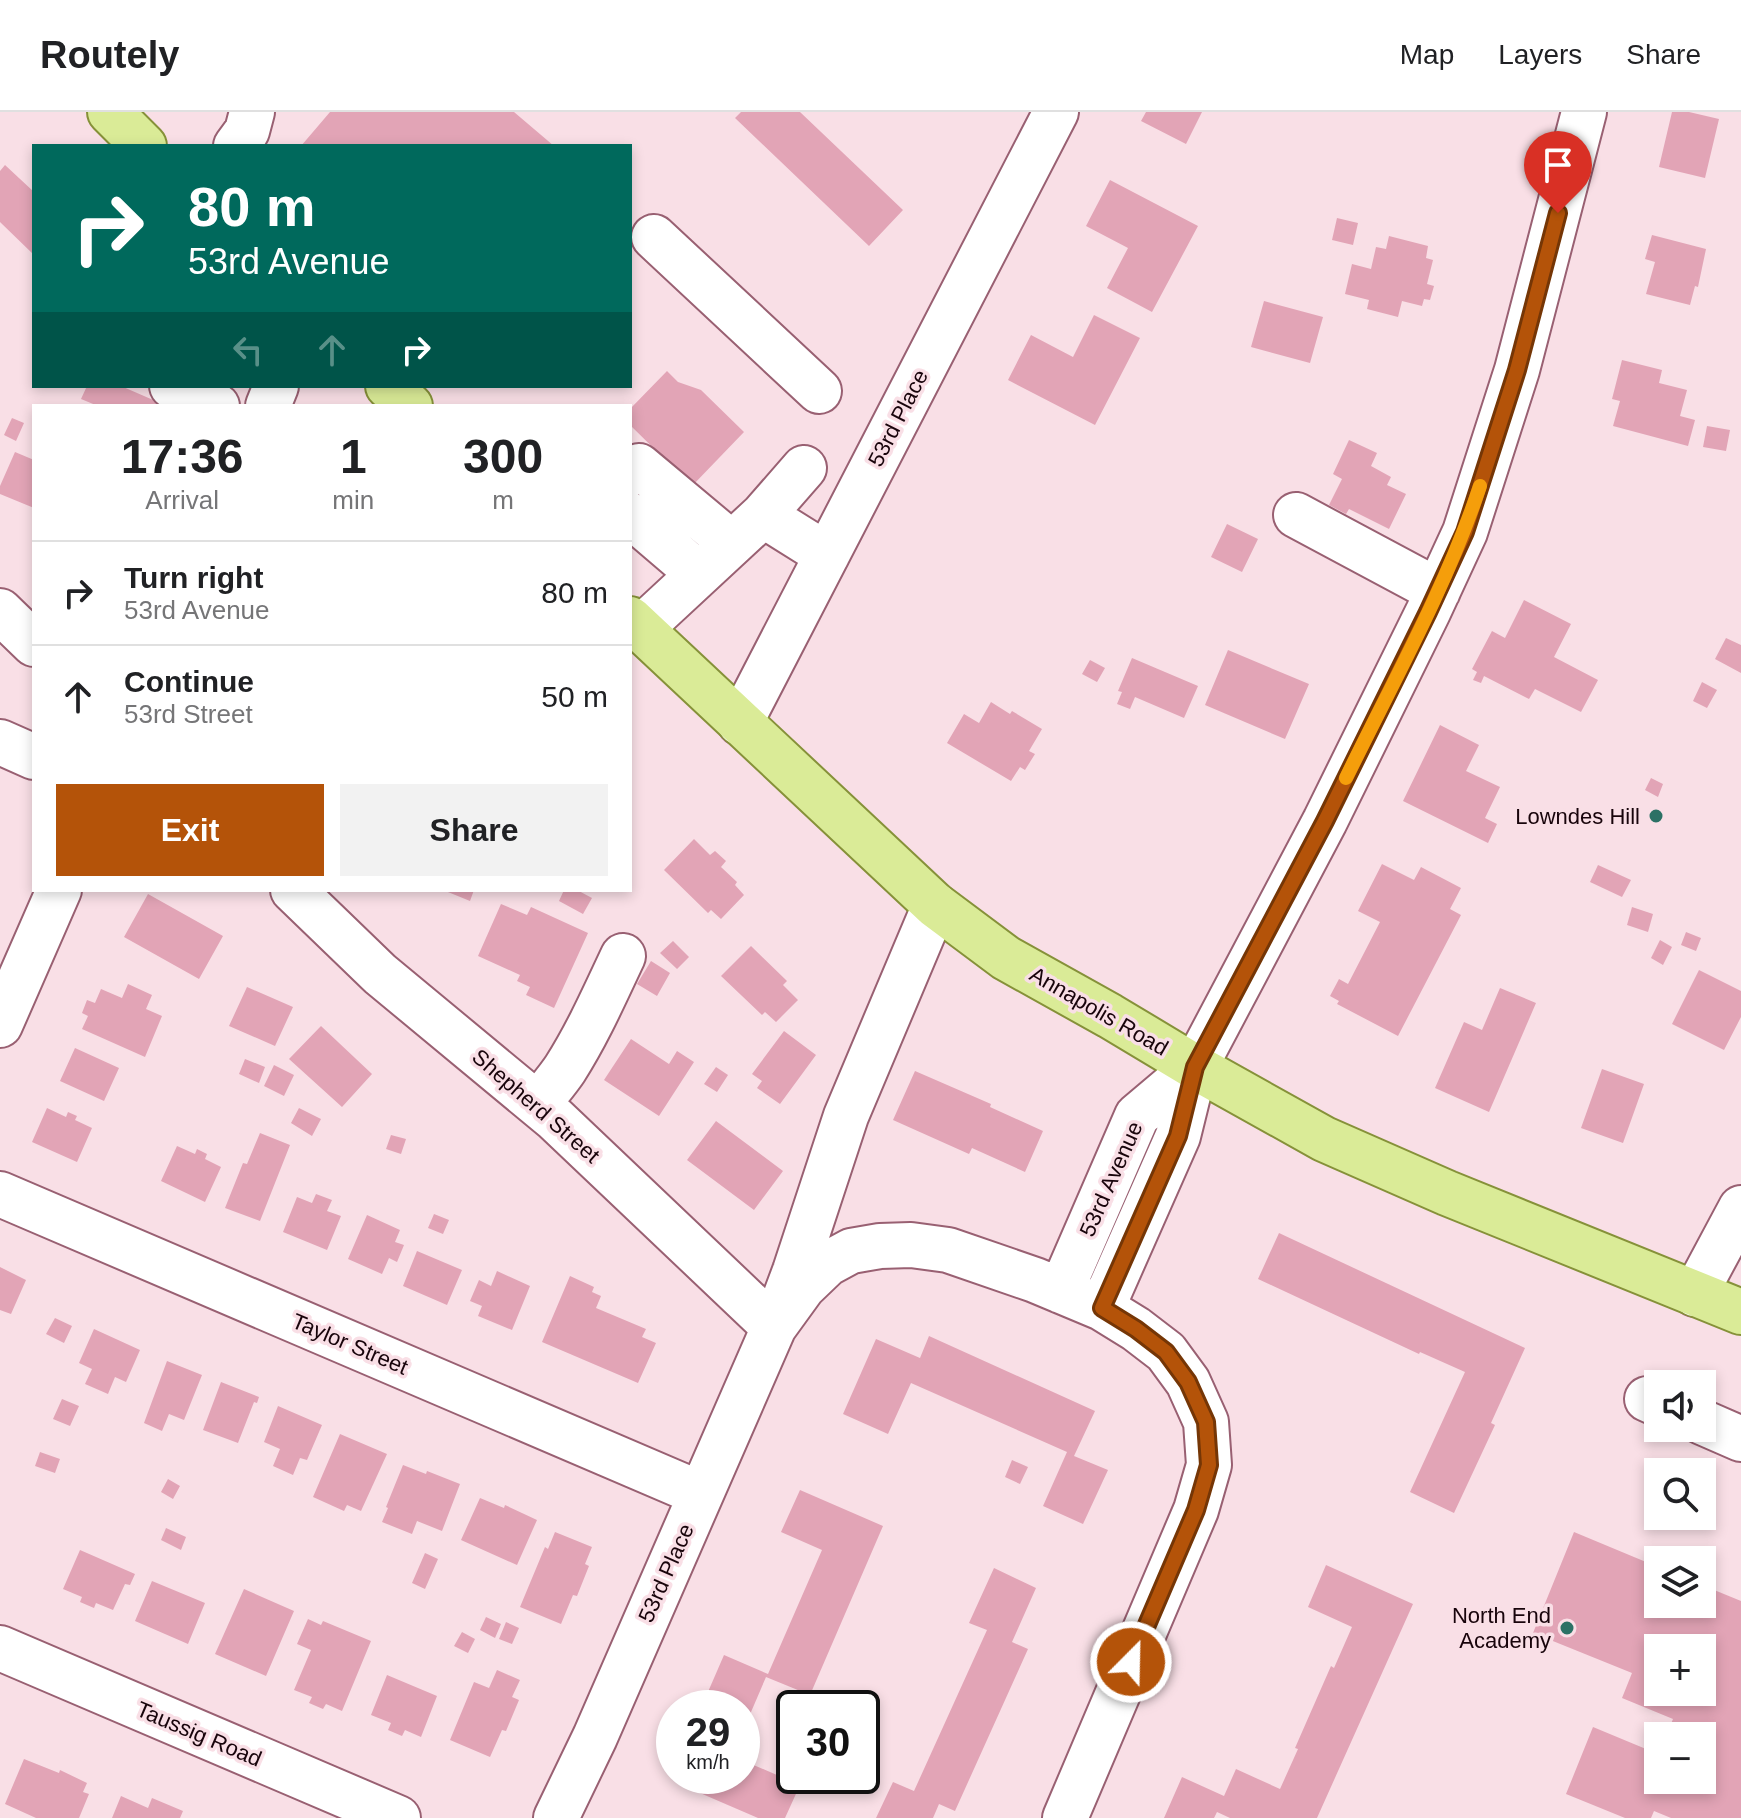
<!DOCTYPE html>
<html lang="en">
<head>
<meta charset="utf-8">
<style>
  body { margin:0; font-family:Helvetica,sans-serif; background:#f2f2f2; color:#202124; height:100vh; display:flex; flex-direction:column; font-size:30px; white-space:nowrap }
  * { box-sizing:border-box; margin:0 }
  p { font-size:26px; color:#757577 }
  .icon { flex:none; width:44px; height:44px; fill:none; stroke:currentColor; stroke-width:2; stroke-linecap:round; stroke-linejoin:round }
  .map { position:relative; flex:1; overflow:hidden }
  .panel { position:absolute; left:32px; top:292px; width:600px; height:488px; display:flex; flex-direction:column; background:#fff; border-radius:0px; box-shadow:0 4px 12px #0003 }
  .panel>* { flex:none }
  .hud { position:absolute; left:32px; top:32px; width:600px; height:244px; border-radius:0px; box-shadow:0 4px 12px #0003; background:#00695c; color:#fff; overflow:hidden }
  .tools { position:absolute; left:1644px; top:1258px; display:grid; gap:16px }
  .tools a { display:grid; place-items:center; width:72px; height:72px; border-radius:0px; background:#fff; box-shadow:0 4px 12px #0003; font-size:40px }
  .speed { position:absolute; left:656px; top:1578px; display:flex; gap:16px; font-size:40px; font-weight:700; text-align:center }
  .speed>* { display:grid; place-content:center; width:104px; height:104px; border-radius:50%; background:#fff; box-shadow:0 4px 12px #0003; line-height:1 }
  .speed small { font-size:20px; font-weight:400 }
  .speed .limit { border:4px solid #111; border-radius:12px; background:#fff; color:#111 }
  .pin { position:absolute; display:grid; place-items:center; width:68px; height:68px; color:#fff; margin:-82px -34px; border-radius:50% 50% 50% 0; rotate:-45deg; box-shadow:0 0 8px #0007 }
  .pin .icon { rotate:45deg }
  .me { position:absolute; width:88px; margin:-44px; rotate:23deg; stroke-linejoin:round; filter:drop-shadow(0 0 6px #0008) }
  .turn { display:flex; align-items:center; gap:28px; height:168px; padding:0 24px; font-size:36px }
  .turn .icon { width:104px; height:104px; stroke-width:2.5 }
  .turn b { display:block; font-size:56px; line-height:68px }
  .lanes { display:flex; align-items:center; height:76px; padding:0 24px; background:#0003; justify-content:center; gap:40px; direction:ltr }
  .lanes .off { opacity:.35 }
  .eta { display:flex; justify-content:space-evenly; align-items:center; height:136px; text-align:center }
  .eta b { font-size:48px; font-weight:700; line-height:56px }
  .primary-button { display:flex; gap:16px; margin-top:auto; padding:16px 24px }
  .primary-button a { flex:1; height:92px; border-radius:0px; background:#b45309; color:#fff; font-size:32px; font-weight:700; line-height:92px; text-align:center }
  .primary-button a+a { background:#f2f2f2; color:#202124 }
  ul { padding:0; list-style:none }
  li { display:flex; align-items:center; gap:24px; height:104px; padding:0 24px; border-top:2px solid #e0e0e0 }
  li div { flex:1 }
  li b { display:block; font-size:30px }
  li em { font-style:normal }
  header { display:flex; align-items:center; gap:48px; box-sizing:border-box; height:112px; padding:0 40px; background:#fff; border-bottom:2px solid #e0e0e0 }
  header strong { font-size:38px }
  nav { display:flex; gap:44px; margin-inline-start:auto; font-size:28px }
  .map>svg:first-child { display:block }
</style>
</head>
<body>
<header>
<strong>Routely</strong>
<nav><a>Map</a><a>Layers</a><a>Share</a></nav>
</header>
<div class="map">
<svg width="1741" height="1706" viewBox="0 0 1741 1706">
  <rect width="100%" height="100%" fill="#f9dfe6"/>
  <!-- building -->
  <path fill="#e2a4b6" fill-rule="evenodd" d="M 330,0 L 514,0 L 554,34 L 301,34 Z
    M 741,0 L 800,0 L 903,98 L 869,134 L 735,6 Z
    M 1146,0 L 1202,0 L 1186,32 L 1141,9 Z
    M 1672,0 L 1689,0 L 1719,7 L 1705,66 L 1659,55 Z
    M 5,53 L 34,80 L 34,143 L 0,110 L 0,59 Z
    M 1110,68 L 1198,114 L 1152,200 L 1107,176 L 1128,136 L 1086,114 Z
    M 1337,106 L 1358,111 L 1353,133 L 1332,128 Z
    M 1652,123 L 1706,137 L 1698,175 L 1695,174 L 1690,193 L 1646,182 L 1655,150 L 1645,147 Z
    M 1389,124 L 1428,134 L 1426,146 L 1433,148 L 1427,172 L 1434,174 L 1430,188 L 1424,187 L 1422,194 L 1402,189 L 1398,205 L 1367,197 L 1369,188 L 1345,182 L 1352,152 L 1371,157 L 1376,135 L 1386,137 Z
    M 1264,189 L 1323,205 L 1310,251 L 1251,235 Z
    M 1094,203 L 1140,226 L 1095,313 L 1008,268 L 1031,223 L 1073,245 Z
    M 1622,248 L 1662,258 L 1659,271 L 1687,278 L 1680,304 L 1695,308 L 1688,334 L 1613,314 L 1620,289 L 1612,287 Z
    M 667,259 L 678,270 L 701,278 L 744,320 L 692,374 L 630,313 L 630,297 Z
    M 87,274 L 121,274 L 167,294 L 98,294 L 81,287 Z
    M 12,306 L 24,311 L 16,329 L 4,323 Z
    M 1707,314 L 1730,318 L 1726,339 L 1703,335 Z
    M 1349,328 L 1377,341 L 1371,354 L 1391,365 L 1387,373 L 1406,382 L 1389,417 L 1349,397 L 1346,402 L 1329,393 L 1342,367 L 1333,362 Z
    M 15,340 L 34,348 L 34,396 L 0,382 L 0,374 Z
    M 1227,412 L 1258,427 L 1242,460 L 1211,445 Z
    M 1524,488 L 1571,512 L 1554,545 L 1598,568 L 1581,600 L 1535,577 L 1529,587 L 1484,564 L 1481,571 L 1473,568 L 1477,560 L 1472,557 L 1492,519 L 1505,526 Z
    M 1726,526 L 1741,533 L 1741,561 L 1715,547 Z
    M 1228,538 L 1309,572 L 1285,627 L 1205,593 Z
    M 1132,546 L 1198,574 L 1184,606 L 1135,585 L 1130,597 L 1117,592 L 1122,580 L 1118,579 Z
    M 1090,548 L 1105,556 L 1097,570 L 1082,562 Z
    M 1702,570 L 1717,578 L 1707,596 L 1693,589 Z
    M 991,590 L 1010,602 L 1012,599 L 1042,617 L 1029,639 L 1035,642 L 1025,658 L 1020,655 L 1011,669 L 947,631 L 964,602 L 979,611 Z
    M 1440,613 L 1479,633 L 1466,659 L 1500,675 L 1485,706 L 1497,712 L 1488,731 L 1403,689 Z
    M 1651,666 L 1663,672 L 1658,685 L 1645,678 Z
    M 694,727 L 710,743 L 715,739 L 726,749 L 721,755 L 737,770 L 735,773 L 744,783 L 721,807 L 711,798 L 708,801 L 664,758 Z
    M 1382,752 L 1414,768 L 1421,755 L 1461,776 L 1450,797 L 1461,803 L 1398,924 L 1337,892 L 1339,889 L 1330,884 L 1339,867 L 1348,872 L 1380,810 L 1358,799 Z
    M 1598,753 L 1631,768 L 1622,785 L 1590,770 Z
    M 443,778 L 474,778 L 470,789 Z
    M 564,778 L 577,778 L 592,786 L 583,802 L 559,789 Z
    M 148,782 L 223,824 L 199,867 L 124,825 Z
    M 501,792 L 527,803 L 531,795 L 588,821 L 554,896 L 526,883 L 530,875 L 517,869 L 520,863 L 478,844 Z
    M 1632,795 L 1653,802 L 1648,820 L 1627,813 Z
    M 1686,820 L 1701,826 L 1696,839 L 1681,833 Z
    M 1660,828 L 1672,835 L 1663,853 L 1651,846 Z
    M 673,829 L 689,845 L 677,857 L 660,841 Z
    M 751,834 L 787,869 L 783,873 L 798,888 L 776,910 L 765,900 L 762,903 L 721,864 Z
    M 651,849 L 670,861 L 657,884 L 637,872 Z
    M 1699,858 L 1741,879 L 1741,905 L 1724,938 L 1672,912 Z
    M 128,872 L 152,883 L 146,897 L 162,904 L 145,945 L 82,917 L 88,904 L 82,901 L 87,888 L 95,891 L 101,877 L 122,886 Z
    M 247,875 L 293,895 L 275,934 L 229,914 Z
    M 1500,876 L 1536,891 L 1489,1000 L 1435,976 L 1464,910 L 1482,918 Z
    M 321,914 L 372,962 L 342,995 L 289,947 Z
    M 784,919 L 816,943 L 780,992 L 757,976 L 762,969 L 752,962 Z
    M 631,927 L 669,952 L 677,939 L 694,950 L 659,1004 L 604,968 Z
    M 75,936 L 119,956 L 104,989 L 60,969 Z
    M 245,947 L 265,955 L 259,971 L 239,962 Z
    M 274,953 L 294,963 L 284,984 L 264,974 Z
    M 716,955 L 728,963 L 717,980 L 704,972 Z
    M 1602,957 L 1644,972 L 1623,1031 L 1581,1016 Z
    M 915,959 L 991,992 L 990,995 L 1043,1019 L 1025,1060 L 972,1036 L 969,1042 L 893,1008 Z
    M 47,996 L 66,1005 L 68,1000 L 77,1004 L 75,1008 L 92,1016 L 77,1050 L 32,1030 Z
    M 299,996 L 321,1007 L 312,1024 L 291,1011 Z
    M 716,1009 L 783,1059 L 754,1098 L 687,1048 Z
    M 260,1021 L 290,1033 L 260,1109 L 225,1096 L 243,1051 L 247,1052 Z
    M 391,1023 L 406,1027 L 401,1042 L 386,1037 Z
    M 177,1034 L 195,1042 L 197,1037 L 207,1042 L 205,1047 L 221,1055 L 205,1090 L 161,1069 Z
    M 316,1082 L 332,1088 L 327,1099 L 341,1104 L 327,1138 L 283,1120 L 297,1085 L 312,1091 Z
    M 434,1102 L 449,1108 L 443,1122 L 428,1116 Z
    M 367,1103 L 400,1118 L 395,1130 L 404,1133 L 397,1150 L 389,1146 L 382,1162 L 348,1147 Z
    M 1279,1121 L 1525,1236 L 1491,1311 L 1495,1313 L 1454,1401 L 1410,1380 L 1465,1260 L 1420,1240 L 1419,1242 L 1258,1167 Z
    M 417,1139 L 462,1158 L 447,1193 L 403,1174 Z
    M 0,1155 L 26,1168 L 11,1202 L 0,1198 Z
    M 497,1159 L 530,1174 L 512,1218 L 478,1204 L 482,1194 L 470,1189 L 479,1168 L 491,1174 Z
    M 570,1164 L 594,1175 L 592,1180 L 601,1184 L 596,1196 L 646,1217 L 642,1225 L 656,1231 L 638,1271 L 542,1230 Z
    M 55,1206 L 72,1214 L 64,1231 L 46,1222 Z
    M 94,1217 L 140,1238 L 126,1270 L 115,1265 L 108,1282 L 85,1272 L 92,1257 L 79,1251 Z
    M 929,1224 L 1095,1299 L 1074,1344 L 1108,1358 L 1083,1412 L 1043,1394 L 1067,1340 L 911,1271 L 888,1322 L 843,1302 L 876,1227 L 920,1246 Z
    M 167,1249 L 202,1263 L 184,1308 L 169,1302 L 162,1319 L 144,1311 Z
    M 221,1270 L 259,1285 L 257,1291 L 254,1290 L 238,1331 L 203,1318 Z
    M 62,1287 L 79,1294 L 70,1314 L 53,1307 Z
    M 278,1294 L 322,1313 L 307,1348 L 300,1346 L 293,1363 L 273,1354 L 280,1337 L 264,1330 Z
    M 340,1322 L 387,1342 L 361,1399 L 347,1393 L 344,1399 L 313,1385 Z
    M 40,1340 L 60,1347 L 55,1361 L 35,1354 Z
    M 1012,1348 L 1028,1355 L 1020,1372 L 1005,1365 Z
    M 403,1353 L 426,1362 L 427,1359 L 460,1372 L 442,1419 L 417,1409 L 412,1422 L 382,1410 L 388,1396 L 386,1395 Z
    M 168,1367 L 180,1374 L 173,1387 L 161,1380 Z
    M 800,1378 L 883,1414 L 810,1583 L 766,1565 L 742,1621 L 742,1596 L 701,1596 L 724,1543 L 768,1562 L 822,1438 L 781,1420 Z
    M 480,1386 L 504,1396 L 505,1393 L 537,1408 L 517,1453 L 461,1428 Z
    M 166,1416 L 186,1425 L 181,1438 L 161,1428 Z
    M 555,1420 L 592,1435 L 585,1452 L 589,1454 L 577,1484 L 573,1483 L 561,1512 L 520,1495 L 545,1435 L 548,1437 Z
    M 1574,1420 L 1658,1455 L 1658,1492 L 1702,1492 L 1702,1473 L 1741,1489 L 1741,1706 L 1671,1706 L 1654,1699 L 1651,1706 L 1625,1706 L 1566,1682 L 1593,1615 L 1658,1642 L 1658,1668 L 1702,1668 L 1702,1624 L 1666,1624 L 1673,1607 L 1622,1586 L 1632,1561 L 1533,1521 ZM 1658,1536 L 1702,1536 L 1702,1580 L 1658,1580 Z
    M 80,1438 L 135,1462 L 130,1473 L 125,1472 L 113,1498 L 96,1491 L 94,1496 L 80,1490 L 82,1485 L 63,1477 Z
    M 425,1441 L 438,1447 L 425,1477 L 412,1471 Z
    M 1326,1453 L 1413,1492 L 1317,1706 L 1230,1706 L 1217,1700 L 1214,1706 L 1164,1706 L 1182,1665 L 1224,1684 L 1236,1657 L 1280,1677 L 1298,1637 L 1295,1636 L 1331,1554 L 1334,1556 L 1352,1515 L 1308,1495 Z
    M 994,1456 L 1036,1476 L 1012,1530 L 1028,1537 L 955,1699 L 939,1692 L 933,1706 L 876,1706 L 893,1670 L 914,1679 L 987,1518 L 969,1511 Z
    M 152,1469 L 205,1491 L 188,1532 L 135,1509 Z
    M 244,1477 L 294,1499 L 266,1564 L 215,1542 Z
    M 486,1505 L 501,1512 L 495,1526 L 480,1518 Z
    M 308,1507 L 321,1513 L 323,1509 L 371,1529 L 342,1599 L 326,1592 L 323,1597 L 309,1591 L 312,1585 L 294,1578 L 311,1538 L 297,1532 Z
    M 506,1510 L 519,1516 L 512,1532 L 499,1527 Z
    M 462,1520 L 475,1527 L 468,1541 L 454,1534 Z
    M 497,1558 L 520,1568 L 512,1585 L 519,1588 L 506,1619 L 502,1618 L 490,1645 L 450,1628 L 474,1570 L 489,1576 Z
    M 387,1563 L 437,1584 L 421,1625 L 405,1618 L 402,1624 L 388,1618 L 391,1611 L 371,1603 Z
    M 24,1647 L 59,1661 L 60,1658 L 87,1671 L 83,1680 L 89,1682 L 79,1706 L 36,1706 L 5,1692 Z
    M 742,1648 L 800,1673 L 785,1706 L 758,1706 L 700,1681 L 707,1664 L 742,1664 Z
    M 121,1684 L 148,1696 L 152,1686 L 183,1699 L 180,1706 L 112,1706 Z"/>
  <g fill="none" stroke-linecap="round" stroke-linejoin="round">
    <defs>
      <path id="minor" d="M 236,34 L 247,19 L 252,0
        M 654,125 L 819,279
        M 172,274 L 217,294
        M 268,294 L 276,274
        M 630,362 L 639,354 L 731,431
        M 630,403 L 699,462
        M 763,403 L 804,356
        M 1296,403 L 1438,479
        M 0,499 L 34,532
        M 640,517 L 763,403 L 827,443
        M 740,611 L 1056,0
        M 0,630 L 34,645
        M 293,778 L 380,862 L 555,1007 L 774,1215 L 795,1159 L 846,1004 L 935,793
        M 0,913 L 59,778
        M 538,992 C 547,980 557,969 565,957 C 588,921 605,882 623,844
        M 0,1082 L 701,1382
        M 1061,1179 L 1137,1004 L 1195,955
        M 1695,1182 L 1741,1096
        M 1102,1196 L 1178,1024 L 1195,955 L 1325,709 L 1428,500 L 1465,420 L 1517,258 L 1584,0
        M 1647,1287 L 1658,1292
        M 1702,1310 L 1741,1327
        M 0,1536 L 398,1706
        M 556,1706 L 595,1625 L 774,1215 L 803,1175 L 827,1152 L 851,1139 L 880,1134 L 911,1133 L 948,1138 L 1035,1168 L 1102,1196 L 1136,1217 L 1166,1240 L 1188,1270 L 1206,1310 L 1209,1353 L 1196,1398 L 1065,1706"/>
      <path id="major" d="M 110,0 L 144,34
        M 388,274 L 410,294
        M 630,507 L 935,793 L 1006,846 L 1110,904 L 1195,955 L 1324,1027 L 1447,1081 L 1741,1200"/>
    </defs>
    <!-- minor casing -->
    <use href="#minor" stroke="#996072" stroke-width="48"/>
    <!-- major casing -->
    <use href="#major" stroke="#869139" stroke-width="48"/>
    <!-- minor -->
    <use href="#minor" stroke="#fff" stroke-width="44"/>
    <!-- major -->
    <use href="#major" stroke="#daeb97" stroke-width="44"/>
  </g>
  <g fill="none" stroke-linecap="round" stroke-linejoin="round">
    <defs>
      <path id="route" d="M 1131,1550 L 1196,1398 L 1209,1353 L 1206,1310 L 1188,1270 L 1166,1240 L 1136,1217 L 1102,1196 L 1178,1024 L 1195,955 L 1325,709 L 1428,500 L 1465,420 L 1517,258 L 1558,101"/>
    </defs>
    <!-- route casing -->
    <use href="#route" stroke="#753606" stroke-width="20"/>
    <!-- route -->
    <use href="#route" stroke="#b45309" stroke-width="14"/>
    <!-- slow -->
    <path stroke="#f59e0b" stroke-width="14" d="M 1346,666 C 1393,570 1446,476 1480,374"/>
  </g>
  <!-- markers -->
  <g fill="#2c7165" stroke="#f9dfe6" stroke-width="3">
    <circle cx="1656" cy="704" r="8"/>
    <circle cx="1567" cy="1516" r="8"/>
  </g>
  <g text-anchor="middle" dominant-baseline="central" stroke-width="7" stroke-linejoin="round" paint-order="stroke">
    <!-- street labels -->
    <g font-size="22" fill="#18040b" stroke="#f9dfe6">
      <text transform="translate(898 306) rotate(-63)">53rd Place</text>
      <text transform="translate(1099 899) rotate(30)">Annapolis Road</text>
      <text transform="translate(536 994) rotate(41)">Shepherd Street</text>
      <text transform="translate(1111 1067) rotate(-66)">53rd Avenue</text>
      <text transform="translate(350 1232) rotate(23)">Taylor Street</text>
      <text transform="translate(666 1461) rotate(-66)">53rd Place</text>
      <text transform="translate(199 1622) rotate(23)">Taussig Road</text>
    </g>
    <!-- poi labels -->
    <g font-size="22" fill="#18040b" stroke="#f9dfe6" text-anchor="end">
      <text x="1640" y="704">Lowndes Hill</text>
      <text x="1551" y="1503">North End<tspan x="1551" dy="25">Academy</tspan></text>
    </g>
  </g>
</svg>
<div class="tools">
<a><svg class="icon" aria-label="sound" viewBox="0 0 24 24"><path d="M4 9h4l5-4v14l-5-4H4zM17 9q2 3 0 6"/></svg></a>
<a><svg class="icon" aria-label="search" viewBox="0 0 24 24"><circle cx="10" cy="10" r="6"/><path d="M15 15l6 6"/></svg></a>
<a><svg class="icon" aria-label="layers" viewBox="0 0 24 24"><path d="M12 4l9 5-9 5-9-5zM3 14l9 5 9-5"/></svg></a>
<a>+</a>
<a>−</a>
</div>
<div class="speed"><div>29<small>km/h</small></div><div class="limit">30</div></div>
<div class="pin" style="left:1558px;top:101px;background:#d93025"><svg class="icon" aria-label="arrive" viewBox="0 0 24 24"><path d="M6 21V4h12l-3 4 3 4H6"/></svg></div>
<svg class="me" style="left:1131px;top:1550px" viewBox="-20 -20 40 40"><circle r="17" fill="#b45309" stroke="#fff" stroke-width="3"/><path d="M0-11L8 9 0 5-8 9z" fill="#fff"/></svg>
<div class="hud">
<div class="turn"><svg class="icon" aria-label="right" viewBox="0 0 24 24"><path d="M7 20v-9h11M14 6l5 5-5 5"/></svg><div><b>80 m</b>53rd Avenue</div></div>
<div class="lanes"><svg class="icon off" aria-label="left" viewBox="0 0 24 24"><path d="M17 20v-9H6M10 6l-5 5 5 5"/></svg><svg class="icon off" aria-label="ahead" viewBox="0 0 24 24"><path d="M12 20V5M6 11l6-6 6 6"/></svg><svg class="icon" aria-label="right" viewBox="0 0 24 24"><path d="M7 20v-9h11M14 6l5 5-5 5"/></svg></div>
</div>
<section class="panel">
<div class="eta">
<div><b>17:36</b><p>Arrival</p></div>
<div><b>1</b><p>min</p></div>
<div><b>300</b><p>m</p></div>
</div>
<ul>
<li><svg class="icon" aria-label="right" viewBox="0 0 24 24"><path d="M7 20v-9h11M14 6l5 5-5 5"/></svg><div><b>Turn right</b><p>53rd Avenue</p></div><em>80 m</em></li>
<li><svg class="icon" aria-label="ahead" viewBox="0 0 24 24"><path d="M12 20V5M6 11l6-6 6 6"/></svg><div><b>Continue</b><p>53rd Street</p></div><em>50 m</em></li>
</ul>
<div class="primary-button"><a>Exit</a><a>Share</a></div>
</section>
</div>
</body>
</html>
